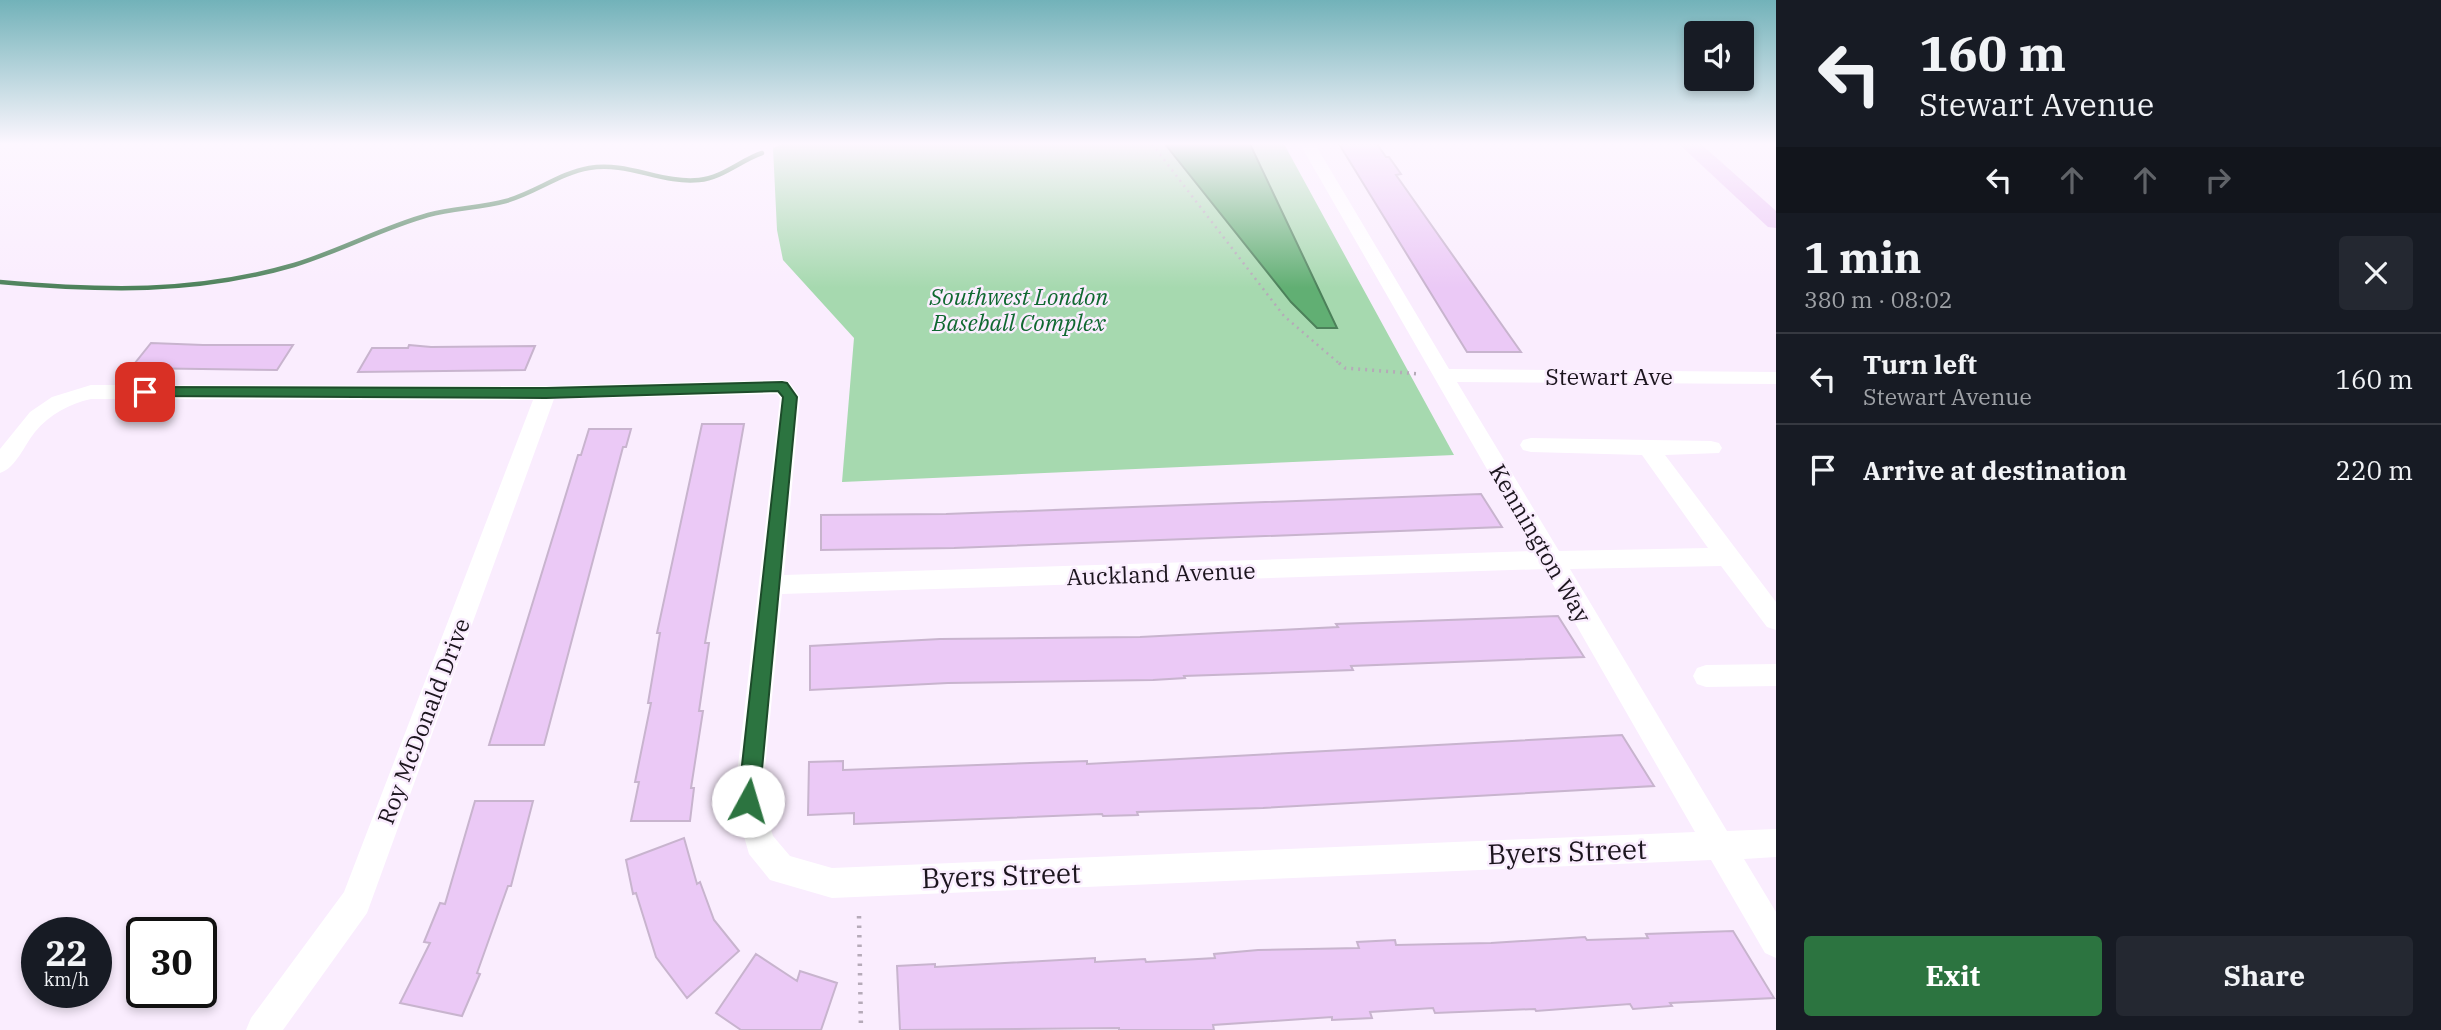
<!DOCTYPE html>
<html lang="en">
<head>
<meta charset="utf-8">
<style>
  body { margin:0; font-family:"IBM Plex Serif",serif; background:#242831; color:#f1f3f6; height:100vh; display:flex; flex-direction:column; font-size:26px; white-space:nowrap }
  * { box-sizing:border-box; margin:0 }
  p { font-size:23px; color:#9ea1a6 }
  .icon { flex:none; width:38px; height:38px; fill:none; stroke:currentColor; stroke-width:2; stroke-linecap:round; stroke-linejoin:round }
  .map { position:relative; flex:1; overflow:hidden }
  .drawer { display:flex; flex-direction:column; background:#171b24; width:665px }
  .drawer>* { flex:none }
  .guide { background:#171b24; color:#f1f3f6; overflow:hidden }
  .tools { position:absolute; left:1684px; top:21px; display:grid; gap:14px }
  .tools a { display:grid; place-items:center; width:70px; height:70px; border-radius:7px; background:#171b24; box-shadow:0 4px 10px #0003; font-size:35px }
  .speed { position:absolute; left:21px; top:917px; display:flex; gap:14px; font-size:35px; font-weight:700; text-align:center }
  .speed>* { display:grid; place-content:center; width:91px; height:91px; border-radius:50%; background:#171b24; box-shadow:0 4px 10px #0003; line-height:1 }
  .speed small { font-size:18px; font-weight:400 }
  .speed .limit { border:4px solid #111; border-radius:10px; background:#fff; color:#111 }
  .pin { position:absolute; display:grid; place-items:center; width:60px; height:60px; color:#fff; margin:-30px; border-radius:14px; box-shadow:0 4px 10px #0006 }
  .me { position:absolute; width:77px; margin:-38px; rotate:6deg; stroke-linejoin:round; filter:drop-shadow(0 0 5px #0008) }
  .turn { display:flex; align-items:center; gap:24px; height:147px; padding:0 28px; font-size:32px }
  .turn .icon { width:91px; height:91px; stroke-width:2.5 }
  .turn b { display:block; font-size:49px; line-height:60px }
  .lanes { display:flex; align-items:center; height:66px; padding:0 28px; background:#0003; justify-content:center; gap:35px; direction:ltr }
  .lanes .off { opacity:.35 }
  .round { display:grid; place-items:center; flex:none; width:74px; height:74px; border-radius:7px; background:#242831 }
  .overview { display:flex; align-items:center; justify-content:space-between; height:119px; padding:0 28px }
  h1 { font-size:42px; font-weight:700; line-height:52px }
  .button { display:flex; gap:14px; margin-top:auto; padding:14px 28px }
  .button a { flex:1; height:80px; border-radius:7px; background:#2c7440; color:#fff; font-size:28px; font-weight:700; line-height:80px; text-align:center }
  .button a+a { background:#242831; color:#f1f3f6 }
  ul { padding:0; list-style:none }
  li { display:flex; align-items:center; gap:21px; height:91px; padding:0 28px; border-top:2px solid #363941 }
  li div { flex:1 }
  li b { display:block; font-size:26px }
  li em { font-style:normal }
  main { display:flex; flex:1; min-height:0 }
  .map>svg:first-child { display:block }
</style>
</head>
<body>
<main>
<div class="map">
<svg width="1776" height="1030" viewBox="0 0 1776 1030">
  <rect width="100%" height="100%" fill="#faedfe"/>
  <!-- green -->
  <path fill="#a6d9af" d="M 782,144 L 1284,144 L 1454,455 L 842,482 L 854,338 L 783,260 L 777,230 L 773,148 Z"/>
  <!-- water -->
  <path fill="#61af73" stroke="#4c815a" stroke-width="2" d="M 1165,144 L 1250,144 L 1337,328 L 1317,328 L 1291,302 Z"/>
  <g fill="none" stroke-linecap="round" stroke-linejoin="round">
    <!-- stream -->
    <path stroke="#4c815a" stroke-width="4.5" d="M 0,282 C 102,291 194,294 294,265 C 340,251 382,228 428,215 C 453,208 480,208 506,201 C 535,193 560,173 589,168 C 627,161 662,184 699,180 C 722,178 741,160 762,153"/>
  </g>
  <!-- building -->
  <path fill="#ebc9f6" stroke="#c8b4ce" stroke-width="2" d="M 1339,144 L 1377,144 L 1386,157 L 1389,157 L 1401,174 L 1396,175 L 1521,352 L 1467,352 Z
    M 151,343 L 203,345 L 293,345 L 277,370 L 131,368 Z
    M 409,345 L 431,347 L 535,346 L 525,370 L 358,372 L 372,348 L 408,348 Z
    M 702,424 L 744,424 L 705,643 L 709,643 L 699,711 L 703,711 L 691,788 L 694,788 L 690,821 L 631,821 L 639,782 L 635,782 L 651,703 L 648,703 L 660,633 L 657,633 Z
    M 589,429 L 631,429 L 626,447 L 623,447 L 544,745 L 489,745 L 578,455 L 581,455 Z
    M 1481,494 L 1502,527 L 954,548 L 821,550 L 821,515 L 946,514 Z
    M 1558,616 L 1584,657 L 1351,666 L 1353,670 L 1184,676 L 1185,678 L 1153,680 L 948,683 L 810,690 L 810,646 L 940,639 L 1140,637 L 1338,627 L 1336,624 Z
    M 1622,735 L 1654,786 L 1263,808 L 1137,812 L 1138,815 L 1103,816 L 1102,814 L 854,824 L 854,813 L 808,815 L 809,762 L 843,761 L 843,770 L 1087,761 L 1087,764 Z
    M 475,801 L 533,801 L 511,886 L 508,886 L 477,973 L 480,974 L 462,1016 L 400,1003 L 430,943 L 424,942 L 440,903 L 445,904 Z
    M 684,838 L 697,884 L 700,882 L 714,920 L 739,951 L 687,998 L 656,957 L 636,893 L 633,894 L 626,860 Z
    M 1733,931 L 1774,998 L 1670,1003 L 1672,1006 L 1633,1009 L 1630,1004 L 1536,1011 L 1535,1009 L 1435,1013 L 1433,1008 L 1370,1012 L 1372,1018 L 1332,1020 L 1332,1017 L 1213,1025 L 1214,1030 L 1119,1030 L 1119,1028 L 900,1030 L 897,966 L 935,964 L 935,967 L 1095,958 L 1095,962 L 1145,959 L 1146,962 L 1215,958 L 1214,954 L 1258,950 L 1359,948 L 1357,942 L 1395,940 L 1396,945 L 1491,943 L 1585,937 L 1587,940 L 1648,938 L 1646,934 Z
    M 756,954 L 797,981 L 800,971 L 837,983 L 821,1030 L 741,1030 L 716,1013 Z"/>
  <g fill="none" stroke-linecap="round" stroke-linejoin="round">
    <!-- path-far2 -->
    <path stroke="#b5aab8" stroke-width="2.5" stroke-dasharray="2 4.5" stroke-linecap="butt" d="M 1152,144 L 1284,316 L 1341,365"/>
    <!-- path-far1 -->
    <path stroke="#b5aab8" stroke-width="3.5" stroke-dasharray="2 5" stroke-linecap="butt" d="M 1339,363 L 1345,368 L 1420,374"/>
    <!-- path -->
    <path stroke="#b5aab8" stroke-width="4.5" stroke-dasharray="2.5 7" stroke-linecap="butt" d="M 859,916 L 861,1030"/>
    <!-- minor -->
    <path fill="#fff" fill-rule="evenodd" d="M 1300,144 L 1315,144 L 1449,369 L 1776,372 L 1776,384 L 1457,382 L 1559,551 L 1708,548 L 1642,455 L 1531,452 L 1523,450 L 1520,445 L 1523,440 L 1531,438 L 1711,441 L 1719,443 L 1722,448 L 1719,453 L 1665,455 L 1776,602 L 1776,630 L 1767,627 L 1721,566 L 1570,569 L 1727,831 L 1776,829 L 1776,857 L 1744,859 L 1776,912 L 1776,958 L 1765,953 L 1711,860 L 832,898 L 770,880 L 749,854 L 734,801 L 780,398 L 777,394 L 554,399 L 367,913 L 283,1030 L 246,1030 L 251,1018 L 344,892 L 533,400 L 91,399 C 69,404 50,414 35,432 C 25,444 16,468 0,473 L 0,449 L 30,412 L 52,397 L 91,385 L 546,386 L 782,380 L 789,382 L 800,397 L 784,575 L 1534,551 ZM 1544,569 L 1695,832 L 832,868 L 790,856 L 773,836 L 762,801 L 782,594 Z
      M 1776,664 L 1776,686 L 1706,687 L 1697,684 L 1693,676 L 1697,668 L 1706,665 Z"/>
    <!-- major -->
    <path fill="#ecc9f6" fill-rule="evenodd" d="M 1679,144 L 1701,144 L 1776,211 L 1776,228 L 1768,227 Z"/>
  </g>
  <!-- sky -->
  <linearGradient id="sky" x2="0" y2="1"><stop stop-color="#72b2b9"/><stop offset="0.5" stop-color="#fdf7ff"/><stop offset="1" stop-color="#fdf7ff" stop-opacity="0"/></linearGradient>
  <rect width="1776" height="288" fill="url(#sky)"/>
  <!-- route -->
  <path fill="#2c7440" stroke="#1d4b2a" stroke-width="2" d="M 782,382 L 787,383 L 797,397 L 759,801 L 756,807 L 748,810 L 741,807 L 738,801 L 783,397 L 778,391 L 546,398 L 145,396 L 137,392 L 145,387 L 546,388 Z"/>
  <g text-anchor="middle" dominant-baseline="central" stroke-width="5" stroke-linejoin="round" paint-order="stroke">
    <!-- park labels -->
    <g font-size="23" font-style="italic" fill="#0f6830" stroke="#faedfe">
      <text x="1019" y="296">Southwest London<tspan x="1019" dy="26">Baseball Complex</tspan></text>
    </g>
    <!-- street labels -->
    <g font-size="23" fill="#1c151e" stroke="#faedfe">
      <text x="1609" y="376">Stewart Ave</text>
      <text transform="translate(1541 543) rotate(60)">Kennington Way</text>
      <text transform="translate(1161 573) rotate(-2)">Auckland Avenue</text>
      <text transform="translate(423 721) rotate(-69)">Roy McDonald Drive</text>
    </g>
    <!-- near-street labels -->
    <g font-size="28" fill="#1c151e" stroke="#faedfe">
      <text transform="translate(1567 851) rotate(-2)">Byers Street</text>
      <text transform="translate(1001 875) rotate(-2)">Byers Street</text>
    </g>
  </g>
</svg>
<div class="tools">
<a><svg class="icon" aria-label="sound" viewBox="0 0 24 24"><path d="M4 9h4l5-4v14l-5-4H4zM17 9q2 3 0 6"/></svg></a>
</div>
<div class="speed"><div>22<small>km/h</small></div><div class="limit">30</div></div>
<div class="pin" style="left:145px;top:392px;background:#d93025"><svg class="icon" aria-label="arrive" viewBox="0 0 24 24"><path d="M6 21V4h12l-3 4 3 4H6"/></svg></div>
<svg class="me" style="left:748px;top:801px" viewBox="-20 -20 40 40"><circle r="19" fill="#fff"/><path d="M0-13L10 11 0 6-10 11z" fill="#2c7440"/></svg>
</div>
<section class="drawer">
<div class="guide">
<div class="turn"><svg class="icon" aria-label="left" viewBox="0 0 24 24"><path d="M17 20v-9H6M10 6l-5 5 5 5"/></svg><div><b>160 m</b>Stewart Avenue</div></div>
<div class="lanes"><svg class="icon" aria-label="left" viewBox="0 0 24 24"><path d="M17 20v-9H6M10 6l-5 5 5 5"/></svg><svg class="icon off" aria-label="ahead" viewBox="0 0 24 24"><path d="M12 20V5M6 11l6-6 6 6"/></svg><svg class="icon off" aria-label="ahead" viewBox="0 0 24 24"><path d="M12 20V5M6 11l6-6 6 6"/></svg><svg class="icon off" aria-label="right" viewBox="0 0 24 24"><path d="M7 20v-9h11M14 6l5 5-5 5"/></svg></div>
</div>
<div class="overview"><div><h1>1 min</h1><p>380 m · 08:02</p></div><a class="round"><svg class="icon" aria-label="close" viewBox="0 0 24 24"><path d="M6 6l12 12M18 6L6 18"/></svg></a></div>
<ul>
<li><svg class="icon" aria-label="left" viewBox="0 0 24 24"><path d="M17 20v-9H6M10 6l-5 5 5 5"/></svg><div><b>Turn left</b><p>Stewart Avenue</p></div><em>160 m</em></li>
<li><svg class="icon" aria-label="arrive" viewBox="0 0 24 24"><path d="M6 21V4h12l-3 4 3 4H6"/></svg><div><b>Arrive at destination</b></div><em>220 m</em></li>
</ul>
<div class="button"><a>Exit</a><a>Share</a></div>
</section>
</main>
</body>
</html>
